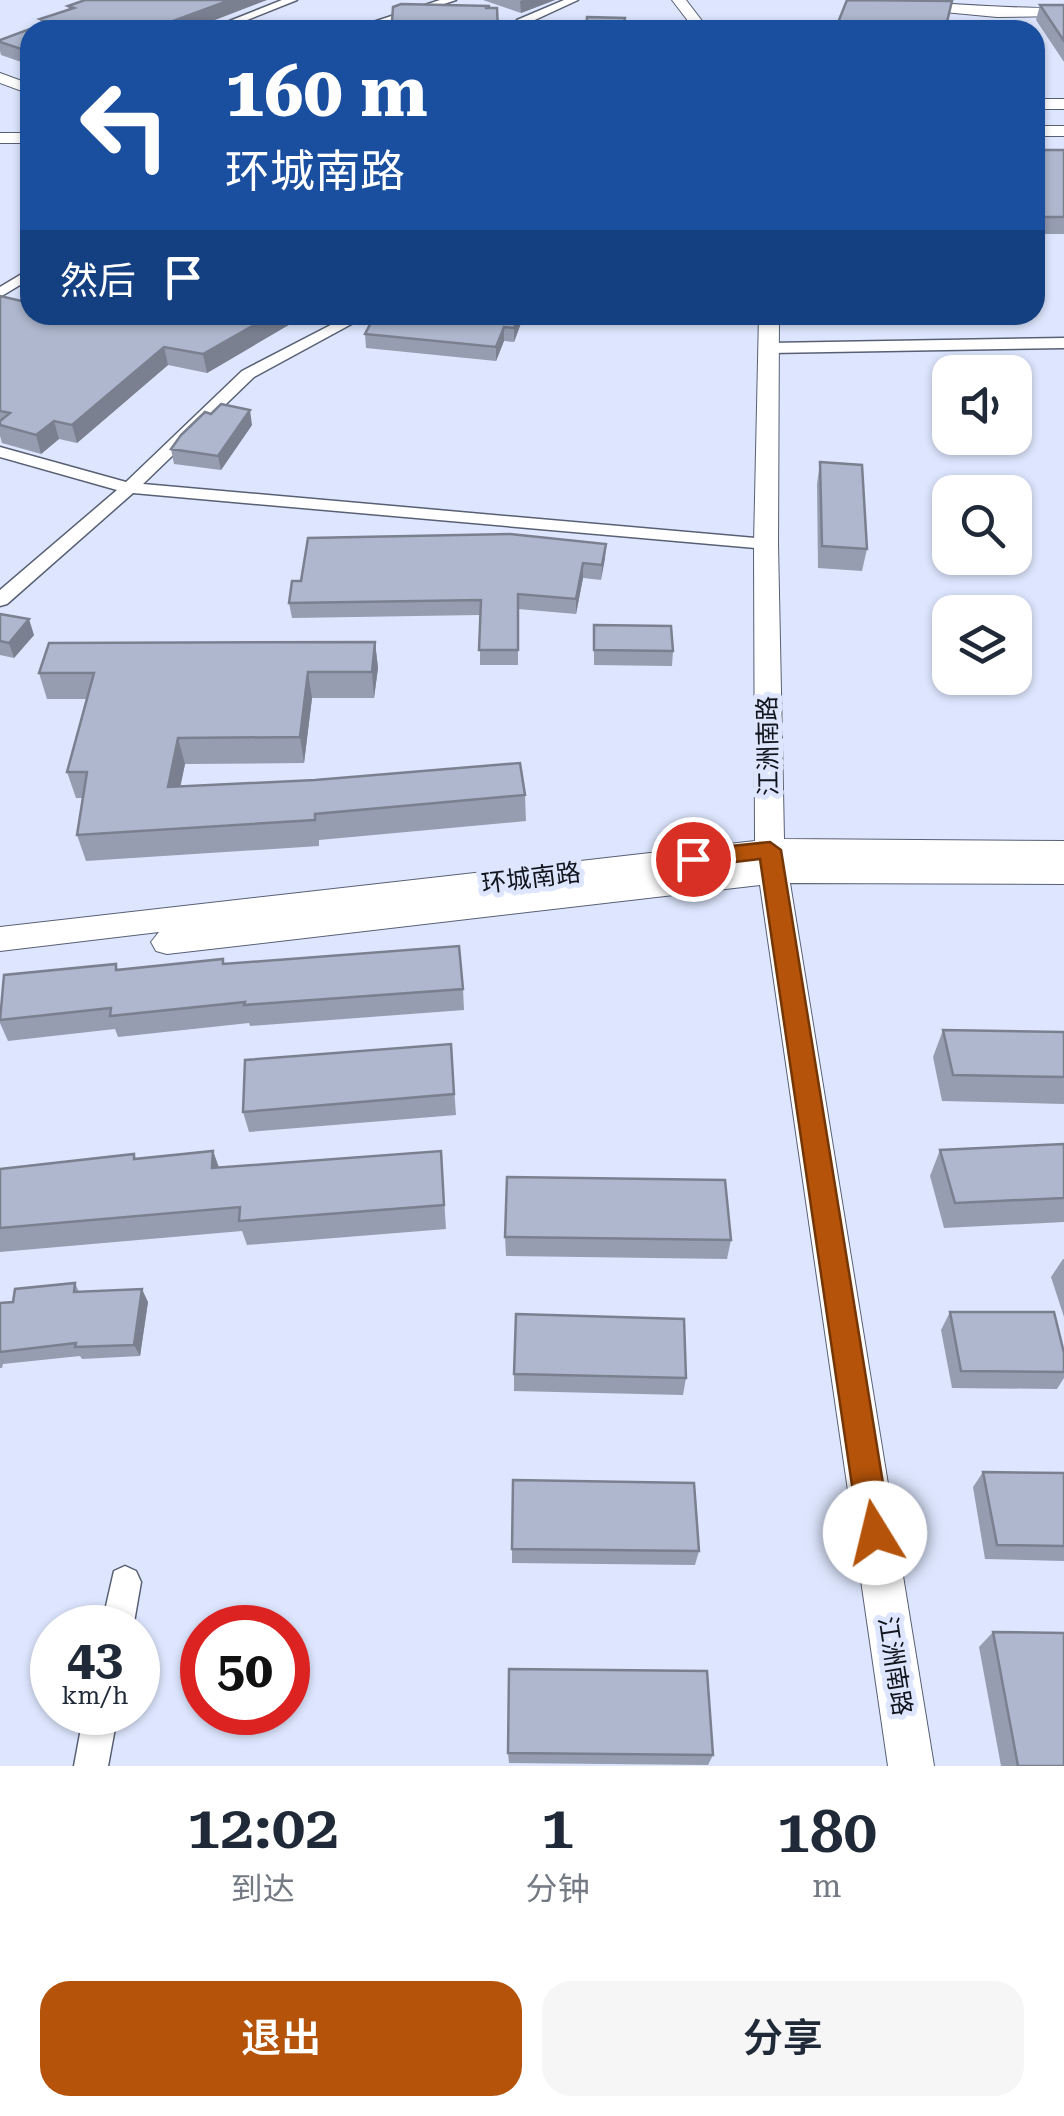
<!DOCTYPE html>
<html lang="zh">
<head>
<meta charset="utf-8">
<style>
  body { margin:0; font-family:"Roboto Serif","Noto Sans SC",serif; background:#f6f6f7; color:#1f2937; height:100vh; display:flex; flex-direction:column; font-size:38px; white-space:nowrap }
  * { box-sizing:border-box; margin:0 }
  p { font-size:32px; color:#747a83 }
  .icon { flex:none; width:55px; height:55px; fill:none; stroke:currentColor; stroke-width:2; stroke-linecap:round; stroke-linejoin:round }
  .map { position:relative; height:1766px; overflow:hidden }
  .drawer { display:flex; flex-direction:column; background:#fff; flex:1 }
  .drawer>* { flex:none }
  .top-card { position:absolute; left:20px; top:20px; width:1025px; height:305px; border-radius:30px; box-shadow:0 2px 8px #0004; background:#1a4fa0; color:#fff; overflow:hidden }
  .tools { position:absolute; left:932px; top:355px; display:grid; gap:20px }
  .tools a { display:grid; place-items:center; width:100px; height:100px; border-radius:20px; background:#fff; box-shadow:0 2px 8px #0004; font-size:50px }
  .speed { position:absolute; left:30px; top:1605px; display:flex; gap:20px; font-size:50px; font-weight:700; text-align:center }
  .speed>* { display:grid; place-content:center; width:130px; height:130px; border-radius:50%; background:#fff; box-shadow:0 2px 8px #0004; line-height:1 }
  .speed small { font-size:25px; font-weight:400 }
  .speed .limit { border:15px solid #d22; background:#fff; color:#111 }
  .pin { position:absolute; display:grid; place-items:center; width:85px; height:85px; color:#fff; margin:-42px; border:5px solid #fff; border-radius:50%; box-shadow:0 2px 10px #0007 }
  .me { position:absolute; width:110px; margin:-55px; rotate:351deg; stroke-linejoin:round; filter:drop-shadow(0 0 8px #0008) }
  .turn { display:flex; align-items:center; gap:35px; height:210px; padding:0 40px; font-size:45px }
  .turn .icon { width:130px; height:130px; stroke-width:2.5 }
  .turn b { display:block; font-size:70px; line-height:85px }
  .then { display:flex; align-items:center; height:95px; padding:0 40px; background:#0003; gap:20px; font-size:38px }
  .eta { display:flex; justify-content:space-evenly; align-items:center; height:170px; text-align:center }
  .eta b { font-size:60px; font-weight:600; line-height:70px }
  .action { display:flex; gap:20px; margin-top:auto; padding:20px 40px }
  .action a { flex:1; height:115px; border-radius:30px; background:#b45309; color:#fff; font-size:40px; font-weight:600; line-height:115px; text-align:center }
  .action a+a { background:#f6f6f7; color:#1f2937 }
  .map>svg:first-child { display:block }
</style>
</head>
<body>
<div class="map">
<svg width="1064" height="1766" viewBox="0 0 1064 1766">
  <rect width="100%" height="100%" fill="#dde6fe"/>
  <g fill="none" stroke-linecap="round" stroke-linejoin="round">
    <defs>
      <path id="street" d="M 282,0 L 297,0 L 222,30 L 207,30 Z
        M 440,0 L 456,0 L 365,30 L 349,30 Z
        M 564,0 L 578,0 L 526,24 L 526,30 L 516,30 L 517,20 Z
        M 30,269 L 30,279 L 0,297 L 0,287 Z
        M 350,315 L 368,315 L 254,377 L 143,484 L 766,539 L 775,544 L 766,549 L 133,493 L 7,604 L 0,606 L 0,590 L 117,490 L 0,457 L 0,447 L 126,482 L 242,371 Z
        M 1064,338 L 1064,348 L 770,353 L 762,348 L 770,343 Z
        M 125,1566 L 136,1571 L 141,1582 L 133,1628 L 101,1628 L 114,1571 Z
        M 84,1712 L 118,1712 L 108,1766 L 74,1766 Z"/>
      <path id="secondary" d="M 672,0 L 686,0 L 709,30 L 695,30 Z
        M 852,0 C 923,0 993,9 1064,8 L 1064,16 L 997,17 L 859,4 Z
        M 0,73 L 30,84 L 30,94 L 0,83 Z
        M 1035,99 L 1064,99 L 1064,109 L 1035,109 Z
        M 1035,126 L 1064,126 L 1064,136 L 1035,136 Z
        M 0,133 L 30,133 L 30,143 L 0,143 Z
        M 759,315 L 779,315 L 778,544 L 784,839 L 1064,841 L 1064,884 L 790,883 L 934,1766 L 888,1766 L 760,885 L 167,954 L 156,951 L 151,942 L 159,932 L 0,951 L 0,927 L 755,841 L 754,544 Z"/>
    </defs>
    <!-- street casing -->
    <use href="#street" stroke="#586074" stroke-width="3"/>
    <!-- secondary casing -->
    <use href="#secondary" stroke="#586074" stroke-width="2"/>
    <!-- street -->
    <use href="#street" fill="#fff" fill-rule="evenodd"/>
    <!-- secondary -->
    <use href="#secondary" fill="#fff" fill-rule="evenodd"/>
  </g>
  <!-- wall -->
  <path fill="#969db1" d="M 267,0 L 30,30 L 30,65 L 1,55 L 0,51 L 0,40 L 41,25 L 40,19 L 69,10 L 68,6 Z
    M 483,0 L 555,0 L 521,13 Z
    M 1040,5 L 1064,5 L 1064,62 L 1036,20 Z
    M 1035,150 L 1064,150 L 1064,234 L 1035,234 Z
    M 0,296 L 88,318 L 292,323 L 207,373 L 168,365 L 77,443 L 59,439 L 41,454 L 2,443 L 0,436 Z
    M 375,315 L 524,315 L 514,342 L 504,341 L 496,361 L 366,348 L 365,334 Z
    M 252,425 L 221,470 L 174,464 L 171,449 Z
    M 820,462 L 867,549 L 862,571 L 818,568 L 817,484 Z
    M 606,544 L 601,580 L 583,578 L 576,614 L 518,609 L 518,665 L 480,665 L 480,615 L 292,618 L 289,603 L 301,581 Z
    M 0,614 L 34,635 L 14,658 L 0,655 Z
    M 594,625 L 673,651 L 672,666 L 594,665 Z
    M 375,642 L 378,668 L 374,698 L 312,698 L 304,763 L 185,764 L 180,786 L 525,795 L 526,821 L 319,840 L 319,846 L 86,861 L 77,835 L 83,798 L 76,798 L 67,772 L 86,699 L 47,699 L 39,673 Z
    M 224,964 L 463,989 L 464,1010 L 250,1026 L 249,1023 L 118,1037 L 115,1029 L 8,1041 L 0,1023 L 0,1008 L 118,970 Z
    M 943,1030 L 1064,1032 L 1064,1104 L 942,1101 L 933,1057 Z
    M 451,1044 L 456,1115 L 249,1132 L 243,1112 Z
    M 1064,1144 L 1064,1222 L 944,1228 L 930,1176 L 940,1150 Z
    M 213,1151 L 219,1167 L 441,1151 L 446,1229 L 247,1245 L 242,1231 L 0,1252 L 0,1169 L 134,1154 L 136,1159 Z
    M 505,1237 L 731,1240 L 727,1259 L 506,1256 Z
    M 1063,1259 L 1064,1259 L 1064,1317 L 1051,1277 Z
    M 75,1283 L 79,1292 L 148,1302 L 140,1356 L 82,1359 L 80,1356 L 3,1364 L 2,1368 L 0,1368 L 0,1303 L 13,1302 Z
    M 950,1312 L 1064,1353 L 1064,1378 L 1057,1389 L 952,1388 L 941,1330 Z
    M 514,1374 L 686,1378 L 683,1395 L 514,1391 Z
    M 983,1472 L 1064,1473 L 1064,1561 L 985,1559 L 973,1487 Z
    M 512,1549 L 699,1551 L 695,1565 L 512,1563 Z
    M 993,1632 L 1064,1766 L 1001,1766 L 979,1647 Z
    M 508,1753 L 713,1755 L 708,1765 L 509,1763 Z"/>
  <!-- shaded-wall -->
  <path fill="#7a8090" d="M 230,0 L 267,0 L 189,30 L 149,30 Z
    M 523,0 L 555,0 L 521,13 L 520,1 Z
    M 272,315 L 291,315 L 292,323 L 207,373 L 203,354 Z
    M 519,315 L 524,315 L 514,342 L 514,328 Z
    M 504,327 L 504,341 L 496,361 L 496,347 Z
    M 164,347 L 168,365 L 77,443 L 72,425 Z
    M 250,410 L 252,425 L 221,470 L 218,456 Z
    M 54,421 L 59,439 L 41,454 L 36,435 Z
    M 606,544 L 605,559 L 601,580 L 602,565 Z
    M 583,563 L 583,578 L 576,614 L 576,599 Z
    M 29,619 L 34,635 L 14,658 L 9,643 Z
    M 375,642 L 378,668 L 374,698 L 372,672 Z
    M 308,672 L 312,698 L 304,763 L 300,737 Z
    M 178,738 L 185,764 L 175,813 L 168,787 Z
    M 213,1151 L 221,1175 L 212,1168 Z
    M 142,1289 L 148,1302 L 140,1356 L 134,1345 Z"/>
  <!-- building -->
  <path fill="#aeb7ce" stroke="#7a8090" stroke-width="2.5" d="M 85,0 L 230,0 L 149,30 L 30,30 L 30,52 L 0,42 L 0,40 L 49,22 L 40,19 L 74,8 L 68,6 Z
    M 847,0 L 952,1 L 946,26 L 983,30 L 835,30 Z
    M 401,4 L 490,6 L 485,8 L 497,8 L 498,30 L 330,30 L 331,23 L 392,22 L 393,7 Z
    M 1040,5 L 1064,5 L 1064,41 Z
    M 587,17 L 625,18 L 623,30 L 586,30 Z
    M 1035,150 L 1064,150 L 1064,217 L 1035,217 Z
    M 0,296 L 30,303 L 30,315 L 76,315 L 88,318 L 92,315 L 272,315 L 203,354 L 164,347 L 72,425 L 54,421 L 36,435 L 0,425 L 0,421 L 10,413 L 0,411 Z
    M 375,315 L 519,315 L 514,328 L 504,327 L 496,347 L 365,334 Z
    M 221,404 L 250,410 L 218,456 L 171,449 L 181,435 L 205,412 L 211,414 Z
    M 820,462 L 862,465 L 867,549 L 822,546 Z
    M 510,534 L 606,544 L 602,565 L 583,563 L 576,599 L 518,594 L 518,650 L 479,650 L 481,600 L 289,603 L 292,581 L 301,581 L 308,538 Z
    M 0,614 L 29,619 L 9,643 L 0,641 Z
    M 594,625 L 671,626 L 673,651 L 594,650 Z
    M 375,642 L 372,672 L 308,672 L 300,737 L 178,738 L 168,787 L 315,780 L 520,763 L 525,795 L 315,814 L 315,820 L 77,835 L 87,772 L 67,772 L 94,673 L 39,673 L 49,643 Z
    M 459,946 L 463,989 L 244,1005 L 245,1002 L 110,1016 L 111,1008 L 0,1020 L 4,975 L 116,964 L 116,970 L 223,959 L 223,964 Z
    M 943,1030 L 1064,1032 L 1064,1077 L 953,1075 Z
    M 451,1044 L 454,1094 L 243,1112 L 245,1060 Z
    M 1064,1144 L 1064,1198 L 955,1203 L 940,1150 Z
    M 213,1151 L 212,1168 L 441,1151 L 444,1205 L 239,1221 L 240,1207 L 0,1228 L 0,1169 L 134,1154 L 134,1159 Z
    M 507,1177 L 725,1180 L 731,1240 L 505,1237 Z
    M 75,1283 L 74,1292 L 142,1289 L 134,1345 L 75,1347 L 76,1343 L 0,1352 L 0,1303 L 13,1302 L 15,1289 Z
    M 950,1312 L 1054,1312 L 1064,1353 L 1064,1372 L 961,1371 Z
    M 516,1314 L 684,1319 L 686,1378 L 514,1374 Z
    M 983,1472 L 1064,1473 L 1064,1546 L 997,1545 Z
    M 513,1480 L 694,1483 L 699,1551 L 512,1549 Z
    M 993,1632 L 1064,1633 L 1064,1766 L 1018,1766 Z
    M 509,1669 L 707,1671 L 713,1755 L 508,1753 Z"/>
  <!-- route -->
  <path fill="#b45309" stroke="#753606" stroke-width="2.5" d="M 770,842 L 781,850 L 891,1533 L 886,1544 L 875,1549 L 864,1544 L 859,1533 L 760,859 L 693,867 L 682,859 L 693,850 Z"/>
  <g text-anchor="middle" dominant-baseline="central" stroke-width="10" stroke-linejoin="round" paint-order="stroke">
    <!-- street labels -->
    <g font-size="25" fill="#11141c" stroke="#dde6fe">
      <text transform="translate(768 746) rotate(-91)">江洲南路</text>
      <text transform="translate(531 878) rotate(-7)">环城南路</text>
      <text transform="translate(895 1666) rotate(81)">江洲南路</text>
    </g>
  </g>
</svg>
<div class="tools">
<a><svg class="icon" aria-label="sound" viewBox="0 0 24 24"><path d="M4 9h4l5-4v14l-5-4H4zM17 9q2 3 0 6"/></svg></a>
<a><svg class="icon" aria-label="search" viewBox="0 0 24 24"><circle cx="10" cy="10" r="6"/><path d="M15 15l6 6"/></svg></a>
<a><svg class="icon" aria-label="layers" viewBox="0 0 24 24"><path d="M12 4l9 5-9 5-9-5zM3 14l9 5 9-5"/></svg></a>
</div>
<div class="speed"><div>43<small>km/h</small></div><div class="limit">50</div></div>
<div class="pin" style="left:693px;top:859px;background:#d93025"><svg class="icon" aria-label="arrive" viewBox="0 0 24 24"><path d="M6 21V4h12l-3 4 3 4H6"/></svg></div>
<svg class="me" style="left:875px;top:1533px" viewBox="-20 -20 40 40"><circle r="19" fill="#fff"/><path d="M0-13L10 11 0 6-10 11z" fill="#b45309"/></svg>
<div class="top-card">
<div class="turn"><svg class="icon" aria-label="left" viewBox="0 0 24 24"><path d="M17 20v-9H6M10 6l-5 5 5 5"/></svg><div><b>160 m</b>环城南路</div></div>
<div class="then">然后<svg class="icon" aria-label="arrive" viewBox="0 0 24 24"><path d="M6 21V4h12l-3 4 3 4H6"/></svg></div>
</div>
</div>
<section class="drawer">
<div class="eta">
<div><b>12:02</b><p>到达</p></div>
<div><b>1</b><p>分钟</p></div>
<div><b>180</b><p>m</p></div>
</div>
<div class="action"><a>退出</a><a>分享</a></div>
</section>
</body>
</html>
